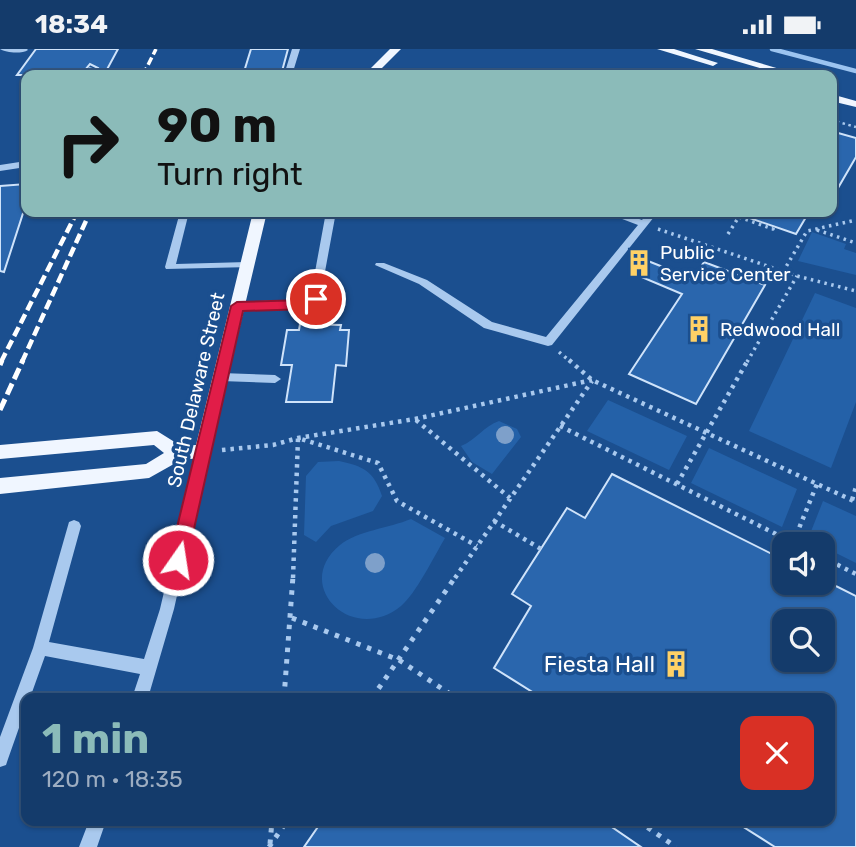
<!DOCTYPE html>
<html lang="en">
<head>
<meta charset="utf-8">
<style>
  body { margin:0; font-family:Rubik,sans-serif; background:#214673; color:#f1f3f6; height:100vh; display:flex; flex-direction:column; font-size:26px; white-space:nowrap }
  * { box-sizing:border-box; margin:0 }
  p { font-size:23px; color:#9dadc1 }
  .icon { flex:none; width:38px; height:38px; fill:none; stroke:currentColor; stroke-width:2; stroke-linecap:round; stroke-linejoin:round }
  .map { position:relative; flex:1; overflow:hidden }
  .side { position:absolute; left:21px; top:644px; width:814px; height:133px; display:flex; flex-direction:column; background:#143b6b; border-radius:14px; box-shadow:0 2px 5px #0004,0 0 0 2px #33557e }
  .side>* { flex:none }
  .hud { position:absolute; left:21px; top:21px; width:816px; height:147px; border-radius:14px; box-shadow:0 2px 5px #0004,0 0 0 2px #33557e; background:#8bbbb9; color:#111; overflow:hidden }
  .buttons { position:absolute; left:772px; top:483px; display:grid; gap:14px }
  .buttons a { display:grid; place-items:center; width:63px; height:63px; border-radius:14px; background:#143b6b; box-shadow:0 2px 5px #0004,0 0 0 2px #33557e; font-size:35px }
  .pin { position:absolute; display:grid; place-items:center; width:60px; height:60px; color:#fff; margin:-30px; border:4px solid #fff; border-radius:50%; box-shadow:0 2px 7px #0007 }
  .me { position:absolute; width:77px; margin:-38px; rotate:13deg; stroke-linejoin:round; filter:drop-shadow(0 0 5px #0008) }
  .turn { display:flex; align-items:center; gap:24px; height:147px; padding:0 21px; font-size:32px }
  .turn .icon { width:91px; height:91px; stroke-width:2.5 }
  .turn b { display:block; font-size:49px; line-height:60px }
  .round { display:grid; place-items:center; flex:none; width:74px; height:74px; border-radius:14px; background:#214673 }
  .headline { display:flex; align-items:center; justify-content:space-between; height:119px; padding:0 21px }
  h1 { font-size:42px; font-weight:700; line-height:52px; color:#8bbbb9 }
  .status { display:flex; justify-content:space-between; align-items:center; height:49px; padding:0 35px; background:#143b6b; direction:ltr }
  .status svg { height:19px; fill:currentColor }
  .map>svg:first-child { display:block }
</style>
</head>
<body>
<div class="status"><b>18:34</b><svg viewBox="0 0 49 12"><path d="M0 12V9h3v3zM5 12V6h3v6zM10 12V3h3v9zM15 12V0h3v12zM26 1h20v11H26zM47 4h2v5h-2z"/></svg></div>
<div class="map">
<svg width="856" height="798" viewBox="0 0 856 798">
  <rect width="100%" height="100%" fill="#1b4f8f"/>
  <!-- green -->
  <path fill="#2461a8" d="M 812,183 L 846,195 L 844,200 L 856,204 L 856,226 L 798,212 Z
    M 815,244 L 856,259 L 856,353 L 831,419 L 749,382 Z
    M 608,351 L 687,387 L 669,421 L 587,382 Z
    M 499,372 L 517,380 L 521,388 L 492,425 L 472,413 L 461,397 C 476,391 484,377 499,372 Z
    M 709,399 L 797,440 L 782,478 L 691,434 Z
    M 339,412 C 363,417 374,422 382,447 L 373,462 L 331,477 L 316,493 L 304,486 L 306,427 L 318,413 Z
    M 823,452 L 856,467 L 856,514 L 808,490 Z
    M 411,470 L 445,489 C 435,506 415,546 401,557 C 352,597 291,536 340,496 C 357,482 389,479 411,470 Z"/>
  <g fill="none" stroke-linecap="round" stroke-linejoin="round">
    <!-- stream -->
    <path stroke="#9cc4f0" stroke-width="4.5" d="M 772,0 L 856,22"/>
  </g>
  <!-- building -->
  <path fill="#2a66ad" stroke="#cfe3fa" stroke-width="2" fill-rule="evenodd" d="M 36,0 L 118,0 L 104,26 L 95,26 L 98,19 L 90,15 L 81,26 L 17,26 Z
    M 251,0 L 288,0 L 281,26 L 243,26 Z
    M 831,82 L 856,89 L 856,108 L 831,151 Z
    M 26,135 L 26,155 L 4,223 L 0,222 L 0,137 Z
    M 741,163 L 809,163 L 796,185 L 741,166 Z
    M 638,208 L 693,230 L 704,213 L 765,236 L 696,355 L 629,325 L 682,245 L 632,224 Z
    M 300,275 L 341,276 L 340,281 L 349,281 L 346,317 L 336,316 L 332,353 L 286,353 L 292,316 L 281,316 L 287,281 L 299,281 Z
    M 612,425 L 784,511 L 784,534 L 830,534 L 856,547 L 856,798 L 775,798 L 734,772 L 830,772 L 830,649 L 542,649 L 494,619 L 531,557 L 512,545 L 567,459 L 585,469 ZM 784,572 L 822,572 L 822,611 L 784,611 Z
    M 322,772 L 603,772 L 641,798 L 304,798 Z"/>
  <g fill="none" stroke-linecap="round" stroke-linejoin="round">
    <!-- path-far3 -->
    <path stroke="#a9c9ee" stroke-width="2.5" stroke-dasharray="2.5 3.5" stroke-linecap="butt" d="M 831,71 L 856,78"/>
    <!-- path-far2 -->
    <path stroke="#a9c9ee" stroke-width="3.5" stroke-dasharray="2.5 4.5" stroke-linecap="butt" d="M 739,168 L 773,180 L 774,178
      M 658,180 L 797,227 L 856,242
      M 817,181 L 856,194
      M 728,185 L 740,166
      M 783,223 L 807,182 L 856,171
      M 559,303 L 571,313
      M 747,313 L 797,227"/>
    <!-- path-far1 -->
    <path stroke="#a9c9ee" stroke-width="4.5" stroke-dasharray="3.5 5" stroke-linecap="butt" d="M 569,311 L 592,331 L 856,453
      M 416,371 L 510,449
      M 560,377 L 796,495
      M 222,401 L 273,396 L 298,389 L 415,370 L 592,331
      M 677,435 L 748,311
      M 852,451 L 856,438
      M 494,472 L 541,500
      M 793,494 L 817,435
      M 822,508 L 856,525
      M 293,529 L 298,389 L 378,414 L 397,452 L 477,497
      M 455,529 L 592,332"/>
    <!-- path -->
    <path stroke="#a9c9ee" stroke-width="5" stroke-dasharray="4.5 7" stroke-linecap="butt" d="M 292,569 L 399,611 L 456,649
      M 284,649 L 293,527
      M 372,649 L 456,527
      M 638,772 L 676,798
      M 270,795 L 272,772
      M 269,798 L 287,772"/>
    <!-- minor -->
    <path fill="#a9c9ee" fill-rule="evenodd" d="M 0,0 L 27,0 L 28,1 C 22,5 6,4 0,0 Z
      M 292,0 L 300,0 L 292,26 L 284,26 Z
      M 89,18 L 96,20 L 92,26 L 84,26 Z
      M 26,112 L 26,118 L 0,122 L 0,116 Z
      M 180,163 L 189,163 L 176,215 L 247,213 L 251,214 L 251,218 L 166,220 L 165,218 Z
      M 326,163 L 336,163 L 319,255 L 308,259 L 234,260 L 234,254 L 238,253 L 310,250 Z
      M 608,163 L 620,163 L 642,171 L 648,163 L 658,163 L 552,296 L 548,297 L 484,279 L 419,235 L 375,216 L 376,214 L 384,214 L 427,231 L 492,273 L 546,288 L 638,176 L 609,165 Z
      M 221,324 L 275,326 L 281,330 L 275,334 L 221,332 L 215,328 Z
      M 203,398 L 207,399 L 209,403 L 174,560 L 148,649 L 132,649 L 140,625 L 45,607 L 30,649 L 26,649 L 26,659 L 8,710 L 6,716 L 0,718 L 0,688 L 33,599 L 69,473 L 74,471 L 79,473 L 81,477 L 49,593 L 144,610 L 160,560 L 197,403 L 199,399 Z
      M 89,772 L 106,772 L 97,798 L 79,798 Z"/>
    <!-- major -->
    <path fill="#f0f6ff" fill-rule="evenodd" d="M 390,0 L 401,0 L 375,26 L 364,26 Z
      M 657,0 L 674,0 L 718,14 L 713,17 Z
      M 695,0 L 712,0 L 800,26 L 784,26 Z
      M 831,45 L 856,52 L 856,58 L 831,52 Z
      M 253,163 L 267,163 L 209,408 L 181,411 L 149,429 L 0,445 L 0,429 L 146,415 L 164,404 L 154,396 L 0,410 L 0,396 L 157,382 L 181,397 L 196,396 Z"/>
    <!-- rail-far2 -->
    <path stroke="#fff" stroke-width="3.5" stroke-dasharray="8 3.5" stroke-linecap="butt" d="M 143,26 L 156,0"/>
    <!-- rail-far1 -->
    <path stroke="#fff" stroke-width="4.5" stroke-dasharray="10 4.5" stroke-linecap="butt" d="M 1,313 L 77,163
      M 22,313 L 90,163"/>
    <!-- rail -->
    <path stroke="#fff" stroke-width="5" stroke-dasharray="12 5" stroke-linecap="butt" d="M 0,316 L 2,311
      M 0,361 L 23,311"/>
  </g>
  <!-- trees -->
  <g fill="#7ea0ca">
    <circle cx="505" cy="386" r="9"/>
    <circle cx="375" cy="514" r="10"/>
  </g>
  <!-- route -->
  <path fill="#e11d48" stroke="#92132f" stroke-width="2" d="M 316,245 L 323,250 L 308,260 L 243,262 L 187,511 L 184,517 L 178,519 L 172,517 L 169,511 L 231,257 L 237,253 L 305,251 Z"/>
  <!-- icons -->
  <defs>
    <symbol id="building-bare" viewBox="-9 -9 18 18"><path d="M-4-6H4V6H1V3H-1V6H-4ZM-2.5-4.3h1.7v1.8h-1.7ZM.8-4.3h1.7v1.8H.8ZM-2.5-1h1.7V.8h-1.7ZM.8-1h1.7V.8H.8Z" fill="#ffd166" stroke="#1b4f8f" stroke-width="2.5" paint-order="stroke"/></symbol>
  </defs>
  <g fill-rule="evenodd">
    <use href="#building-bare" x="620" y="195" width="38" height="38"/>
    <use href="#building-bare" x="680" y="261" width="38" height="38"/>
    <use href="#building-bare" x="657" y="596" width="38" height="38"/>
  </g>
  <g text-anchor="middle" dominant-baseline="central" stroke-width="7" stroke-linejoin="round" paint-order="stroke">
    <!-- poi labels -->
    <g font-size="19" fill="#fff" stroke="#1b4f8f" text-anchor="start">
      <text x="660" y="203">Public<tspan x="660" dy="22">Service Center</tspan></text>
      <text x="720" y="280">Redwood Hall</text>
    </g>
    <!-- street labels -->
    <g font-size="19" fill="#fff" stroke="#1b4f8f">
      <text transform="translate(196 341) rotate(-77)">South Delaware Street</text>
    </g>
    <!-- near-poi labels -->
    <g font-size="23" fill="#fff" stroke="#1b4f8f" text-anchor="end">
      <text x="655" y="615">Fiesta Hall</text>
    </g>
  </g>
</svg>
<div class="buttons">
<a><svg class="icon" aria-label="sound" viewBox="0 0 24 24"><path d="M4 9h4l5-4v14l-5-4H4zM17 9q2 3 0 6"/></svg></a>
<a><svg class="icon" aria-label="search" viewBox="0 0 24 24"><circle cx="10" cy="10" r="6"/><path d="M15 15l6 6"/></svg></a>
</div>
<div class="pin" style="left:316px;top:250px;background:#d93025"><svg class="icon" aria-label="arrive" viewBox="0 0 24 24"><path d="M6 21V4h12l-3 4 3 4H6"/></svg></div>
<svg class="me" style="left:178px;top:511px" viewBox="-20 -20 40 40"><circle r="17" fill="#e11d48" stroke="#fff" stroke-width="3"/><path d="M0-11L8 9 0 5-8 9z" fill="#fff"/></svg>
<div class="hud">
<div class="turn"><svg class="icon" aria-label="right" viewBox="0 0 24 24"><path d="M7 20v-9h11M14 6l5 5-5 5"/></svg><div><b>90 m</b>Turn right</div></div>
</div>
<section class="side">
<div class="headline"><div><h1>1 min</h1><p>120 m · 18:35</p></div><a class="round" style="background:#d93025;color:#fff"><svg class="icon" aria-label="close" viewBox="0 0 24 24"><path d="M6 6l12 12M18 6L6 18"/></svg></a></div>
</section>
</div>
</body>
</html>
